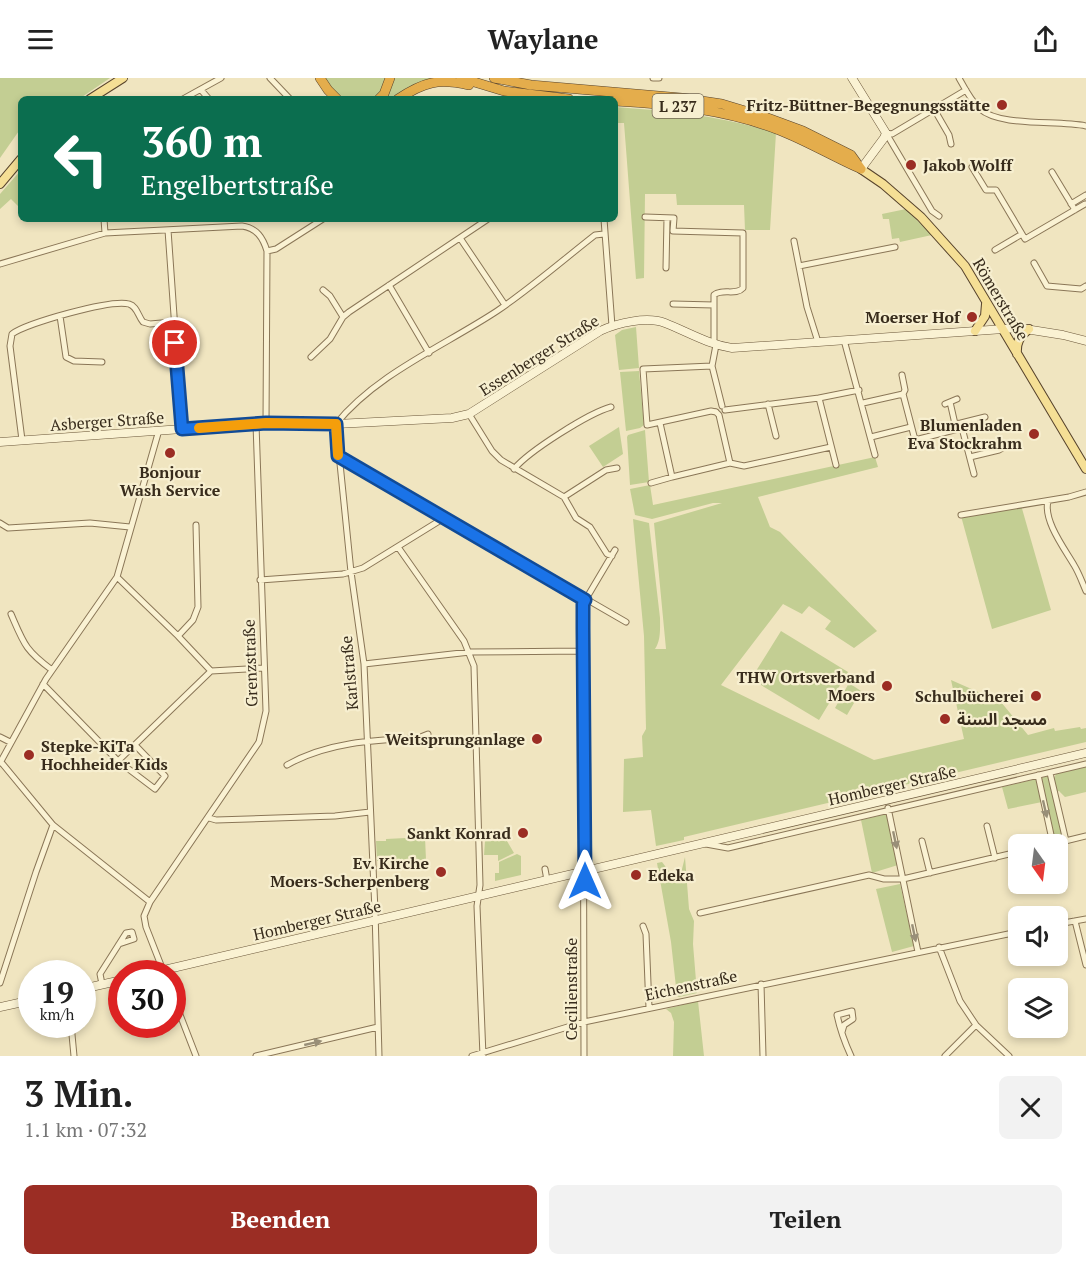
<!DOCTYPE html>
<html lang="de">
<head>
<meta charset="utf-8">
<style>
  body { margin:0; font-family:"PT Serif","Noto Sans Arabic",serif; background:#f2f2f2; color:#222; height:100vh; display:flex; flex-direction:column; font-size:22px; white-space:nowrap }
  * { box-sizing:border-box; margin:0 }
  p { font-size:20px; color:#767676 }
  .icon { flex:none; width:33px; height:33px; fill:none; stroke:currentColor; stroke-width:2; stroke-linecap:round; stroke-linejoin:round }
  .map { position:relative; height:978px; overflow:hidden }
  .sheet { display:flex; flex-direction:column; background:#fff; flex:1 }
  .sheet>* { flex:none }
  .hud { position:absolute; left:18px; top:18px; width:600px; height:126px; border-radius:9px; box-shadow:0 3px 9px #0003; background:#0b6e4f; color:#fff; overflow:hidden }
  .needle { width:39px; rotate:166deg }
  .controls { position:absolute; left:1008px; top:756px; display:grid; gap:12px }
  .controls a { display:grid; place-items:center; width:60px; height:60px; border-radius:9px; background:#fff; box-shadow:0 3px 9px #0003; font-size:30px }
  .speed { position:absolute; left:18px; top:882px; display:flex; gap:12px; font-size:30px; font-weight:700; text-align:center }
  .speed>* { display:grid; place-content:center; width:78px; height:78px; border-radius:50%; background:#fff; box-shadow:0 3px 9px #0003; line-height:1 }
  .speed small { font-size:15px; font-weight:400 }
  .speed .limit { border:9px solid #d22; background:#fff; color:#111 }
  .pin { position:absolute; display:grid; place-items:center; width:51px; height:51px; color:#fff; margin:-26px; border:3px solid #fff; border-radius:50%; box-shadow:0 2px 6px #0007 }
  .me { position:absolute; width:66px; margin:-33px; rotate:0deg; stroke-linejoin:round; filter:drop-shadow(0 0 4px #0008) }
  .turn { display:flex; align-items:center; gap:21px; height:126px; padding:0 24px; font-size:27px }
  .turn .icon { width:78px; height:78px; stroke-width:2.5 }
  .turn b { display:block; font-size:42px; line-height:51px }
  .round { display:grid; place-items:center; flex:none; width:63px; height:63px; border-radius:9px; background:#f2f2f2 }
  .head { display:flex; align-items:center; justify-content:space-between; height:102px; padding:0 24px }
  h1 { font-size:36px; font-weight:700; line-height:45px }
  .cta { display:flex; gap:12px; margin-top:auto; padding:12px 24px }
  .cta a { flex:1; height:69px; border-radius:9px; background:#9b2d24; color:#fff; font-size:24px; font-weight:700; line-height:69px; text-align:center }
  .cta a+a { background:#f2f2f2; color:#222 }
  header { display:flex; justify-content:space-between; align-items:center; height:78px; padding:0 24px; background:#fff; font-size:27px; font-weight:700 }
  .map>svg:first-child { display:block }
</style>
</head>
<body>
<header><svg class="icon" aria-label="menu" viewBox="0 0 24 24"><path d="M4 6h16M4 12h16M4 18h16"/></svg>Waylane<svg class="icon" aria-label="share" viewBox="0 0 24 24"><path d="M12 15V3M7 8l5-5 5 5M5 13v7h14v-7"/></svg></header>
<div class="map">
<svg width="1086" height="978" viewBox="0 0 1086 978">
  <rect width="100%" height="100%" fill="#f0e5c0"/>
  <!-- green -->
  <path fill="#c3ce93" d="M 0,0 L 110,0 L 79,21 L 21,21 L 21,50 L 0,80 Z
    M 325,0 L 386,0 C 379,17 379,21 359,21 C 338,21 337,17 325,0 Z
    M 393,0 L 435,0 L 395,21 L 383,21 Z
    M 615,29 C 671,33 722,38 776,55 L 770,152 L 745,152 L 744,127 L 677,127 L 676,116 L 645,116 L 644,200 L 636,201 L 624,45 L 615,45 Z
    M 21,92 L 21,131 L 11,121 L 0,131 L 0,116 Z
    M 906,131 L 932,157 L 900,164 L 899,160 L 892,161 L 889,141 L 883,141 L 882,136 Z
    M 636,249 L 639,290 L 619,292 L 615,257 L 622,252 Z
    M 639,293 L 644,347 L 640,350 L 626,353 L 620,294 Z
    M 619,349 L 623,376 L 603,389 L 589,368 Z
    M 645,352 L 649,404 L 630,407 L 627,359 L 628,357 Z
    M 875,379 L 878,389 L 758,419 L 770,449 L 780,454 L 877,553 L 854,570 L 825,551 L 831,543 L 809,528 L 802,536 L 783,526 L 721,607 L 874,682 L 964,661 L 951,602 L 1001,624 L 1028,657 L 1054,650 L 1055,653 L 1080,649 L 1081,651 L 1086,650 L 1086,664 L 684,759 L 684,762 L 656,768 L 651,732 L 623,734 L 624,681 L 643,679 L 642,658 L 646,651 L 644,558 L 633,441 L 649,445 L 660,540 C 660,551 661,562 655,571 L 666,571 L 654,445 L 722,425 L 713,425 L 652,441 L 635,437 L 630,411 L 650,407 L 653,427 Z
    M 1021,427 L 1051,532 L 992,551 L 961,438 Z
    M 781,553 L 848,594 L 819,642 L 751,601 Z
    M 849,605 L 861,613 L 847,637 L 835,630 Z
    M 1086,689 L 1086,714 L 1065,719 L 1059,713 L 1056,714 L 1054,700 L 1056,696 Z
    M 1048,698 L 1063,757 L 1062,760 L 1058,762 L 1054,760 L 1041,700 Z
    M 1036,701 L 1042,724 L 1008,731 L 1002,709 Z
    M 887,736 L 898,787 L 872,795 L 861,742 Z
    M 425,759 L 426,782 L 377,783 L 376,763 L 386,763 L 386,761 Z
    M 485,763 L 507,763 L 514,775 L 498,783 L 498,777 L 484,777 Z
    M 517,776 L 521,778 L 521,797 L 495,803 L 495,795 L 499,795 L 499,784 Z
    M 685,779 L 689,831 L 694,843 L 693,866 L 697,915 L 679,919 L 677,918 L 671,864 L 657,785 L 662,784 L 672,797 L 681,795 Z
    M 900,806 L 914,868 L 892,874 L 876,811 Z
    M 698,923 L 704,978 L 673,978 L 674,944 L 671,935 L 666,931 Z"/>
  <g fill="none" stroke-linecap="round" stroke-linejoin="round">
    <defs>
      <path id="street" d="M 270,0 L 290,21
        M 653,0 L 659,0
        M 959,0 C 965,11 971,23 980,31 C 1000,49 1058,42 1086,48
        M 201,12 L 209,21
        M 183,21 L 221,0
        M 934,31 L 949,57 L 951,66
        M 972,89 L 986,112 L 996,112 L 1025,161 L 1085,126
        M 1052,94 L 1075,132
        M 1071,126 L 1086,117
        M 939,138 L 932,133 L 886,55 L 892,56 L 966,12
        M 645,139 L 674,140 L 673,153 L 743,155 L 743,210 C 736,218 722,210 714,217 L 714,266
        M 104,141 L 105,155
        M 604,141 L 612,248
        M 168,152 L 182,351
        M 460,160 L 505,227
        M 794,163 L 807,229 L 818,264
        M 995,172 L 1022,156
        M 267,173 L 276,171 L 323,141
        M 1034,185 L 1047,208 L 1081,211 L 1086,208
        M 0,186 L 105,155 L 242,148 C 257,150 263,160 267,173 L 266,345
        M 799,188 L 895,169
        M 666,190 L 667,140
        M 389,207 L 429,275
        M 323,212 L 330,218 L 343,239
        M 673,226 L 714,227
        M 60,238 L 66,279 L 74,283 L 102,284
        M 844,262 L 875,377
        M 716,267 L 712,288 L 722,328
        M 311,279 L 330,261 L 343,239 L 349,234 L 488,141
        M 712,288 L 643,291 L 647,347 L 711,333 L 716,334
        M 902,297 L 905,312 L 903,316
        M 819,320 L 836,387
        M 950,324 L 955,346 L 961,345
        M 863,325 L 903,316 L 915,362 L 962,350 L 974,396
        M 768,326 L 776,358
        M 945,326 L 957,321
        M 725,332 L 819,320 L 859,312
        M 469,336 L 492,373 L 501,382 L 564,419 L 606,392 L 617,390
        M 660,345 L 672,399 L 730,385 L 719,337 L 716,334
        M 962,350 L 961,345 L 985,339
        M 871,359 L 911,349
        M 22,362 L 10,268 L 12,256 C 27,245 111,221 129,226 C 137,228 138,238 143,244 L 150,246 L 173,244
        M 338,378 L 626,544
        M 970,379 L 999,372 L 1011,365
        M 730,385 L 744,388 L 831,369
        M 514,391 C 529,373 589,335 611,329
        M 651,405 L 672,399
        M 564,419 L 576,440 L 590,449 L 607,476 L 612,478
        M 1048,423 C 1043,442 1064,470 1074,487 C 1079,495 1082,504 1086,513
        M 961,437 L 1069,419 L 1086,414
        M 0,445 L 8,450 L 90,445 L 130,449
        M 398,469 L 464,563 L 474,588 L 480,807 L 477,828 L 483,978
        M 117,499 L 178,558 L 211,593
        M 260,502 L 343,496 L 363,490 L 444,440
        M 11,536 C 24,566 25,572 52,592
        M 178,558 L 193,542 L 198,529 L 196,447
        M 364,586 L 470,574 L 583,573
        M 43,606 L 118,683 L 155,711 L 165,698 L 135,667
        M 0,659 L 10,664
        M 118,683 L 211,593 L 263,590
        M 1,684 L 53,747 L 150,824
        M 0,685 L 46,601 L 117,499 L 159,352
        M 287,687 C 327,664 374,662 418,660 L 428,656
        M 1050,695 L 1066,763
        M 1038,697 L 1053,766
        M 888,730 L 918,874
        M 209,740 L 216,742 L 335,738 L 370,734
        M 987,748 L 995,780
        M 922,763 L 930,795
        M 706,766 L 728,770 L 1086,686
        M 1053,766 L 1086,758
        M 545,791 L 547,802
        M 700,835 L 869,797 L 884,801 L 903,801 L 1018,774
        M 1075,843 L 1086,887
        M 1058,846 L 1086,841
        M 643,848 L 646,856 L 649,930
        M 939,869 L 960,923 L 976,947 L 1009,978
        M 164,895 L 146,849 L 144,838 L 150,824 L 259,664 L 266,633 L 256,346
        M 0,905 L 36,794 L 53,747
        M 102,906 L 100,896 C 109,882 117,869 126,855 L 132,854 L 134,861 L 119,866
        M 761,906 L 763,978
        M 172,916 L 196,978
        M 71,946 L 74,978
        M 842,954 L 844,947 L 853,941 L 852,933 L 837,937 C 840,951 845,965 851,978
        M 256,978 L 378,949
        M 379,978 L 375,833 L 364,586 L 351,494 L 336,346 C 376,296 444,268 497,233 C 531,210 563,182 595,157 L 604,156
        M 472,978 L 584,944 L 1018,854
        M 584,978 L 583,526 L 615,472
        M 945,978 L 976,947"/>
      <path id="secondary" d="M 852,0 L 886,55 L 884,60 L 861,91
        M 0,364 L 252,346 L 336,346 L 452,340 L 469,336 L 600,253 C 617,245 647,238 665,245 C 688,254 707,266 732,270 L 1019,250 L 1063,257 L 1086,263
        M 147,896 L 1086,675
        M 82,911 L 122,902
        M 0,929 L 32,922"/>
      <path id="primary" d="M 90,21 L 123,0
        M 861,91 L 883,106 L 921,139 L 965,188 L 1086,391
        M 0,106 L 21,81
        M 975,253 L 985,238 L 986,226
        M 1017,276 C 1016,264 1020,258 1029,251"/>
      <path id="highway" d="M 320,0 L 328,12 L 337,21
        M 461,0 L 504,13 L 569,21
        M 494,0 L 531,7 L 682,20 L 722,26 L 765,39 L 803,53 L 851,77 L 861,91
        M 379,21 L 384,16 L 390,0
        M 398,21 C 424,4 438,0 469,7
        M 615,23 C 671,26 727,32 779,52 C 807,63 832,78 859,90"/>
    </defs>
    <!-- street casing -->
    <use href="#street" stroke="#8a7657" stroke-width="7"/>
    <!-- secondary casing -->
    <use href="#secondary" stroke="#6b573a" stroke-width="9"/>
    <!-- primary casing -->
    <use href="#primary" stroke="#57432c" stroke-width="10"/>
    <!-- highway casing -->
    <use href="#highway" stroke="#57432c" stroke-width="10"/>
    <!-- street -->
    <use href="#street" stroke="#faf2d3" stroke-width="5"/>
    <!-- secondary -->
    <use href="#secondary" stroke="#faf2d3" stroke-width="8"/>
    <!-- primary -->
    <use href="#primary" stroke="#f5df95" stroke-width="8"/>
    <!-- highway -->
    <use href="#highway" stroke="#e4ad4c" stroke-width="9"/>
  </g>
  <!-- one-way arrows -->
  <defs><path id="oneway-solid" d="M-6-.8H1V-3.2L6.5 0L1 3.2V.8H-6Z" transform="scale(1.5)"/></defs>
  <g fill="#998f78">
    <use href="#oneway-solid" transform="translate(1045 731) rotate(77)"/>
    <use href="#oneway-solid" transform="translate(895 762) rotate(78)"/>
    <use href="#oneway-solid" transform="translate(914 855) rotate(78)"/>
    <use href="#oneway-solid" transform="translate(313 965) rotate(-13)"/>
  </g>
  <g fill="none" stroke-linecap="round" stroke-linejoin="round">
    <defs>
      <path id="route" d="M 175,265 L 182,351 L 266,345 L 336,346 L 338,378 L 585,522 L 583,526 L 583,550 L 585,803"/>
    </defs>
    <!-- route casing -->
    <use href="#route" stroke="#114b97" stroke-width="15"/>
    <!-- route -->
    <use href="#route" stroke="#1a73e8" stroke-width="10"/>
    <!-- slow -->
    <path stroke="#f59e0b" stroke-width="10" d="M 199,350 L 266,345 L 336,346 L 338,377"/>
  </g>
  <!-- markers -->
  <g fill="#9b2d24" stroke="#f7efd0" stroke-width="2">
    <circle cx="1002" cy="27" r="6"/>
    <circle cx="911" cy="87" r="6"/>
    <circle cx="972" cy="239" r="6"/>
    <circle cx="1034" cy="356" r="6"/>
    <circle cx="170" cy="375" r="6"/>
    <circle cx="887" cy="608" r="6"/>
    <circle cx="1036" cy="618" r="6"/>
    <circle cx="945" cy="641" r="6"/>
    <circle cx="537" cy="661" r="6"/>
    <circle cx="29" cy="677" r="6"/>
    <circle cx="523" cy="755" r="6"/>
    <circle cx="441" cy="794" r="6"/>
    <circle cx="636" cy="797" r="6"/>
  </g>
  <g text-anchor="middle" dominant-baseline="central" stroke-width="4.5" stroke-linejoin="round" paint-order="stroke">
    <!-- shield labels -->
    <rect fill="#f7efd0" stroke="#716652" stroke-width="1.5" x="652.5" y="16" width="51" height="24" rx="4.5"/>
    <g font-size="15" font-weight="bold" fill="#382c1c">
      <text x="678" y="28">L 237</text>
    </g>
    <!-- poi labels -->
    <g font-size="16" font-weight="bold" fill="#382c1c" stroke="#f7efd0" text-anchor="end">
      <text x="990" y="27">Fritz-Büttner-Begegnungsstätte</text>
      <text x="923" y="87" text-anchor="start">Jakob Wolff</text>
      <text x="960" y="239">Moerser Hof</text>
      <text x="1022" y="347">Blumenladen<tspan x="1022" dy="18">Eva Stockrahm</tspan></text>
      <text x="170" y="394" text-anchor="middle">Bonjour<tspan x="170" dy="18">Wash Service</tspan></text>
      <text x="875" y="599">THW Ortsverband<tspan x="875" dy="18">Moers</tspan></text>
      <text x="1024" y="618">Schulbücherei</text>
      <text x="957" y="641" text-anchor="start">مسجد السنة</text>
      <text x="525" y="661">Weitsprunganlage</text>
      <text x="41" y="668" text-anchor="start">Stepke-KiTa<tspan x="41" dy="18">Hochheider Kids</tspan></text>
      <text x="511" y="755">Sankt Konrad</text>
      <text x="429" y="785">Ev. Kirche<tspan x="429" dy="18">Moers-Scherpenberg</tspan></text>
      <text x="648" y="797" text-anchor="start">Edeka</text>
    </g>
    <!-- street labels -->
    <g font-size="16" fill="#382c1c" stroke="#f7efd0">
      <text transform="translate(1001 221) rotate(59)">Römerstraße</text>
      <text transform="translate(539 277) rotate(-32)">Essenberger Straße</text>
      <text transform="translate(107 343) rotate(-4)">Asberger Straße</text>
      <text transform="translate(250 585) rotate(-92)">Grenzstraße</text>
      <text transform="translate(349 595) rotate(-95)">Karlstraße</text>
      <text transform="translate(892 707) rotate(-13)">Homberger Straße</text>
      <text transform="translate(317 842) rotate(-13)">Homberger Straße</text>
      <text transform="translate(691 907) rotate(-12)">Eichenstraße</text>
      <text transform="translate(571 911) rotate(-90)">Cecilienstraße</text>
    </g>
  </g>
</svg>
<div class="controls">
<a><svg class="needle" viewBox="-14 -14 28 28"><path d="M0-13l5 13h-10z" fill="#e53935"/><path d="M0 13l5-13h-10z" fill="#767676"/></svg></a>
<a><svg class="icon" aria-label="sound" viewBox="0 0 24 24"><path d="M4 9h4l5-4v14l-5-4H4zM17 9q2 3 0 6"/></svg></a>
<a><svg class="icon" aria-label="layers" viewBox="0 0 24 24"><path d="M12 4l9 5-9 5-9-5zM3 14l9 5 9-5"/></svg></a>
</div>
<div class="speed"><div>19<small>km/h</small></div><div class="limit">30</div></div>
<div class="pin" style="left:175px;top:265px;background:#d93025"><svg class="icon" aria-label="arrive" viewBox="0 0 24 24"><path d="M6 21V4h12l-3 4 3 4H6"/></svg></div>
<svg class="me" style="left:585px;top:803px" viewBox="-20 -20 40 40"><path d="M0-17L14 15 0 8-14 15z" fill="#1a73e8" stroke="#fff" stroke-width="4"/></svg>
<div class="hud">
<div class="turn"><svg class="icon" aria-label="left" viewBox="0 0 24 24"><path d="M17 20v-9H6M10 6l-5 5 5 5"/></svg><div><b>360 m</b>Engelbertstraße</div></div>
</div>
</div>
<section class="sheet">
<div class="head"><div><h1>3 Min.</h1><p>1.1 km · 07:32</p></div><a class="round"><svg class="icon" aria-label="close" viewBox="0 0 24 24"><path d="M6 6l12 12M18 6L6 18"/></svg></a></div>
<div class="cta"><a>Beenden</a><a>Teilen</a></div>
</section>
</body>
</html>
